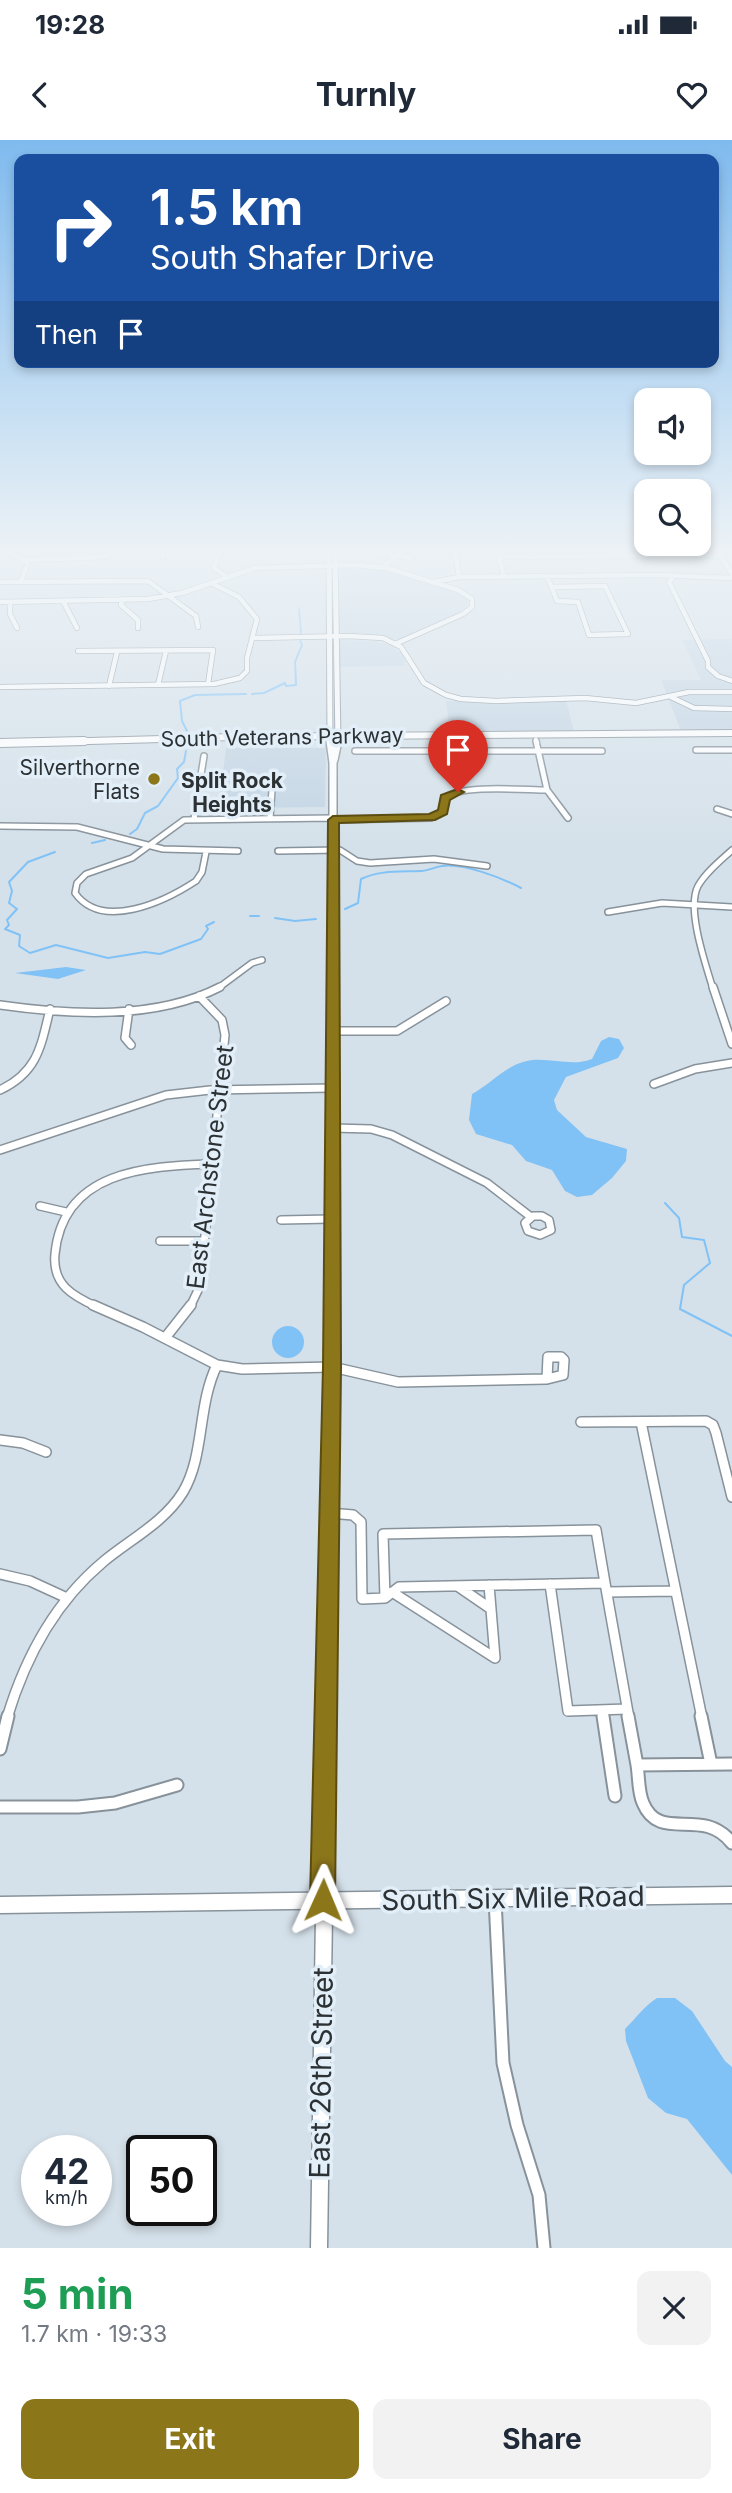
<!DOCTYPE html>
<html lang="en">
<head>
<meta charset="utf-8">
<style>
  body { margin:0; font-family:Inter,sans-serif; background:#f2f2f3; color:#1f2937; height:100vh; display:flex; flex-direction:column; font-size:26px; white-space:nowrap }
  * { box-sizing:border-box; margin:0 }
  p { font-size:23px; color:#747a83 }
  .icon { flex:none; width:38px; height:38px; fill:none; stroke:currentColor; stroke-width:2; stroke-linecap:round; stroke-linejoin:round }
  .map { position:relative; height:2108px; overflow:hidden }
  .panel { display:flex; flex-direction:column; background:#fff; flex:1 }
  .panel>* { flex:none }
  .hud { position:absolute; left:14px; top:14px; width:705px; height:214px; border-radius:14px; box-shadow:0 4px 10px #0003; background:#1a4fa0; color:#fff; overflow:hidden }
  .tools { position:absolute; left:634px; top:248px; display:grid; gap:14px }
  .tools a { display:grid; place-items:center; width:77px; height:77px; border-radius:14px; background:#fff; box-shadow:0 4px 10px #0003; font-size:35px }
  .speed { position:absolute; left:21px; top:1995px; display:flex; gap:14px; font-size:35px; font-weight:700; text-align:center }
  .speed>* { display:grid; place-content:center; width:91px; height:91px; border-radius:50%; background:#fff; box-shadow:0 4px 10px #0003; line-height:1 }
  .speed small { font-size:18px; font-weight:400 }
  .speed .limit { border:4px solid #111; border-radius:10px; background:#fff; color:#111 }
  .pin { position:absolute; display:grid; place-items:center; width:60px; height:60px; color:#fff; margin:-72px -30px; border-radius:50% 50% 50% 0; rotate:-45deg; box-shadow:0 0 7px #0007 }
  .pin .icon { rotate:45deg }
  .me { position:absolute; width:77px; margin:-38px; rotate:1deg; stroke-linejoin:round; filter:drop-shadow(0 0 5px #0008) }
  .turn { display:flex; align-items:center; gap:24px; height:147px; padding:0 21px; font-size:32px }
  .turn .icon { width:91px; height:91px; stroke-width:2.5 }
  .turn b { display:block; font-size:49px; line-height:60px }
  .then { display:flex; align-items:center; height:66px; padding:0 21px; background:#0003; gap:14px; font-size:26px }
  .round { display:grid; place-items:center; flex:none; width:74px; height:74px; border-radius:14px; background:#f2f2f3 }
  .head { display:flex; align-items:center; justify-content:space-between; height:119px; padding:0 21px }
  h1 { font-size:42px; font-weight:700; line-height:52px; color:#1e9e55 }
  .button { display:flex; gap:14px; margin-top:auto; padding:14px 21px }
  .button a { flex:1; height:80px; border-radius:14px; background:#8c761a; color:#fff; font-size:28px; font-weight:700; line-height:80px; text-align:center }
  .button a+a { background:#f2f2f3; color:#1f2937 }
  .status { display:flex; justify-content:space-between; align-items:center; height:49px; padding:0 35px; background:#fff; direction:ltr }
  .status svg { height:19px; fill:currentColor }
  header { display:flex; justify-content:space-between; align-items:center; height:91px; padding:0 21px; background:#fff; font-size:32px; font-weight:700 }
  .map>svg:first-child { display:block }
</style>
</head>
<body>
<div class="status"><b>19:28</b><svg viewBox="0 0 49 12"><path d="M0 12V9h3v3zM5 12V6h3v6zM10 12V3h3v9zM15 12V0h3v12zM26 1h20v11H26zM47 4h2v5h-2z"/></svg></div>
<header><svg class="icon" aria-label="back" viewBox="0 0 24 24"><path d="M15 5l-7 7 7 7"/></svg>Turnly<svg class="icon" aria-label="heart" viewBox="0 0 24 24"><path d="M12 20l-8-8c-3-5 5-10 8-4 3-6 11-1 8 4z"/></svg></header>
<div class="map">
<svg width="732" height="2108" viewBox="0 0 732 2108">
  <rect width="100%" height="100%" fill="#d5e1ea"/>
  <!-- built -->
  <path fill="#c3d5e4" d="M 342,428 L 389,431 L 454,450 L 465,457 L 468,464 L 458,473 L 397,500 L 372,494 L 341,493 L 339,445 Z
    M 732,499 L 732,590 L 681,591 L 661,540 L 701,540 L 682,500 Z
    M 339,500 L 374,501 L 390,505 L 404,515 L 405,526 L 339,527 Z
    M 566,560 L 574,592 L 450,592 L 446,561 Z
    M 226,608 L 326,608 L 325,667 L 219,668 Z"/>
  <!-- water -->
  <path fill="#81c2f6" d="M 66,827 L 86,830 L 58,839 L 15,833 Z
    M 609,897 L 619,899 L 624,908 L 618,918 L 566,937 L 554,960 L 557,970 L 586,997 L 627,1009 L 626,1021 L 612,1038 L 592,1055 L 577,1057 L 565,1051 L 552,1030 L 526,1021 L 512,1005 L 476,994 L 469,980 L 472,954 C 489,945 505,927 523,922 C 546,915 570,928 592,919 L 601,901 Z
    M272 1202a16 16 0 1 1 32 0a16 16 0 1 1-32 0Z
    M 657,1858 L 675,1858 L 692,1871 L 725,1921 L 732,1927 L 732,2035 L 687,1979 L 666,1973 L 648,1958 L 626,1901 L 625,1889 C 636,1878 644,1866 657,1858 Z"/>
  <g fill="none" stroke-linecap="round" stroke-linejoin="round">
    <!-- stream -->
    <path stroke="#81c2f6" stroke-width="2" d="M 299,468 L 301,494
      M 252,554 L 264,553 L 285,543 L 286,546 L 296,545 L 295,522 L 302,505 L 300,500
      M 188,593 L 182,581 L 180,561 L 195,555 L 246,554
      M 130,694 L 137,689 L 145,673 L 158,666 L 178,638 L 177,629 L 184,622 L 186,611
      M 92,703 L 105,700
      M 55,712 L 28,722 L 9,742 L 12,751 L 9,763 L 17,769 L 7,780 L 9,785 L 5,789 L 20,795 L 19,806 L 30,813 L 56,805 L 108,818 L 145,812 L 160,814 L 201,799 L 208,789 L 206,786 L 214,782
      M 345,769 L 358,763 L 361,739 C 380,730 399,732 421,731 C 428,731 434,727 442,726 C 464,723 502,738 521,748
      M 250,776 L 259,776
      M 275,778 L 295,781 L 316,779
      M 665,1063 L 679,1078 L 682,1097 L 704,1100 L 710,1123 L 684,1145 L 680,1169 L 732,1196"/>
    <defs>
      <path id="minor-far4" d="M 7,411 L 28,423 L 21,441
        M 161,411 L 163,417
        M 219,411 L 214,428 L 227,437
        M 369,411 L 410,418
        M 455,411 L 459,437
        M 497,411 L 504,436
        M 718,412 L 732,434
        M 499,417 L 720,415
        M 26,420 L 104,417 L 117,411
        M 381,428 L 402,411
        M 547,436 L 557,461 L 578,462 L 589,495 L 628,494 L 605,446 L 553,447
        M 672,438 L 669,442 L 708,521 L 708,527 L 718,536 L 732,541
        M 0,442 L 148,441 L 196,476 L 198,487
        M 433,442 L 459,437 L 659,435 L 732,438
        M 123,459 L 121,465 L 138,480 L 138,488
        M 63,461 L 77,488
        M 0,462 L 148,459 L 182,453 L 255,428 L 356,425 L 387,428 L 458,450 L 472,459 L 472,467 L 463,474 L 395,504
        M 10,462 L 10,474 L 17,488
        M 255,498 L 348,496 L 383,498 L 401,507 L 424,543 L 446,555 L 461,559 L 496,561 L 585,558 L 636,563 L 689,552 L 732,552
        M 78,511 L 213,510 L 208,544
        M 158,545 L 166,511
        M 109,546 L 117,512
        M 0,547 L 214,544 L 240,538 L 247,531 L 247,518 L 257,479 L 239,457 L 211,443
        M 671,557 L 694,568 L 732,569
        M 536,600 L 537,603"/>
      <path id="minor-far3" d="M 536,601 L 547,650 L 568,678
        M 696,610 L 732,610
        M 355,611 L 602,611
        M 717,669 L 732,674
        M 270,678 L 273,636
        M 194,679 L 204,616
        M 333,680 L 431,678 L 443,671 L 444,658 C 461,644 524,650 547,650
        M 0,686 L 77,687 L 163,709 L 238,711
        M 278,711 L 340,710 L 357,721 L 370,723 L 434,719 L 487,726
        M 206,712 L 202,732 L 196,741 C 164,762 102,791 75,753 L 77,743 L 86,734 L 132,718 L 184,680 L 333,678
        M 608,772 L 662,763 L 732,767
        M 217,849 L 252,823 L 262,820
        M 713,849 C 706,825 686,769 698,746 C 706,732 720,721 732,710"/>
      <path id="minor-far2" d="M 713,847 L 732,904
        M 0,865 C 70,875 156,880 220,847
        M 129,869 L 125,898 L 131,905
        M 333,891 L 397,891 L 446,861
        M 654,944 L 695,929 L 732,923
        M 0,950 C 38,932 41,906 50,869
        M 332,988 L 371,989 L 392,995 L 487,1043 L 531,1077
        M 0,1010 L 166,955 L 210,950 L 333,948
        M 40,1066 L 66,1072
        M 533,1076 L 542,1076 L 549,1080 L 551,1090 L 540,1095 L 528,1091 L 525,1083 Z
        M 281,1080 L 331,1079
        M 160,1101 L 204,1101
        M 97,1167 C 73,1156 52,1145 55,1114 C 63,1031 145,1026 212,1024
        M 190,1167 L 200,1146 L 225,895 L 222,880 L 199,856"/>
      <path id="minor-far1" d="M 93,1165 L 143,1187 L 217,1225 L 242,1229 L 332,1227 L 398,1242 L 547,1239
        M 165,1198 L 191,1165
        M 548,1217 L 561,1217 L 564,1220 L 563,1235 L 547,1239 Z
        M 581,1282 L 706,1281 L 713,1285 L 716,1293 L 732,1357
        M 641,1282 L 702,1578
        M 0,1300 L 23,1303 L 46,1312
        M 329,1373 L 353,1375 L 361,1382 L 362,1459 L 385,1458
        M 596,1390 L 605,1443 L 399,1447 L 385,1458 L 383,1394 Z
        M 0,1434 L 30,1441 L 67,1458
        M 605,1443 L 629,1578
        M 550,1444 L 568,1571 L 627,1569
        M 459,1447 L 491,1469
        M 392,1452 L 495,1518 L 489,1445
        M 607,1452 L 675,1451
        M 602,1570 L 603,1578
        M 7,1578 C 25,1518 54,1463 103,1422 C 129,1400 164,1383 183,1352 C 205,1315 197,1266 217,1225"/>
      <path id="minor" d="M 603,1576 L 615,1656
        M 628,1576 L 637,1625
        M 701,1576 L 711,1624
        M 0,1609 L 8,1576
        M 732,1624 L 637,1625 C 639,1637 638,1652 643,1663 C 660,1704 702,1665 732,1703
        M 0,1667 L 78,1667 L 115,1663 L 177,1645
        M 495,1759 L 503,1923 L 517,1985 L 539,2055 L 544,2108"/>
      <path id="major-far4" d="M 329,411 L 330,603
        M 335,411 L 338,603"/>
      <path id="major-far3" d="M 330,601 L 333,623 L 333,849
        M 334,620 L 338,601"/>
      <path id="major-far2" d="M 332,1167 L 333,847"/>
      <path id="major-far1" d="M 327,1578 L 332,1165"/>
      <path id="major" d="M 0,1765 L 732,1755
        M 319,2108 L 327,1576"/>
      <path id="highway-far1" d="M 16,603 L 235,597 L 732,593"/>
      <path id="highway" d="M 0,603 L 84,601"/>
    </defs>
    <!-- minor-far4 casing -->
    <use href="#minor-far4" stroke="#87929b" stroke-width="6"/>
    <!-- minor-far3 casing -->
    <use href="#minor-far3" stroke="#87929b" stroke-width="8"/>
    <!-- minor-far2 casing -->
    <use href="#minor-far2" stroke="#87929b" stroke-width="10"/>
    <!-- minor-far1 casing -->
    <use href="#minor-far1" stroke="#87929b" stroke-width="12"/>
    <!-- minor casing -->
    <use href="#minor" stroke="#87929b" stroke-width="15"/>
    <!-- major-far4 casing -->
    <use href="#major-far4" stroke="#87929b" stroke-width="7"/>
    <!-- major-far3 casing -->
    <use href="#major-far3" stroke="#87929b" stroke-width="10"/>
    <!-- major-far2 casing -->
    <use href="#major-far2" stroke="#87929b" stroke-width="13"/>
    <!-- major-far1 casing -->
    <use href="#major-far1" stroke="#87929b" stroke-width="16"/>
    <!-- major casing -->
    <use href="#major" stroke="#87929b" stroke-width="19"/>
    <!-- highway-far1 casing -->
    <use href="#highway-far1" stroke="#87929b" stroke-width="8"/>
    <!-- highway casing -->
    <use href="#highway" stroke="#87929b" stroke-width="10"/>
    <!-- minor-far4 -->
    <use href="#minor-far4" stroke="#fff" stroke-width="4.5"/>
    <!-- minor-far3 -->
    <use href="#minor-far3" stroke="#fff" stroke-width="5"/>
    <!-- minor-far2 -->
    <use href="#minor-far2" stroke="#fff" stroke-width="7"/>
    <!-- minor-far1 -->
    <use href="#minor-far1" stroke="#fff" stroke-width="9"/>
    <!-- minor -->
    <use href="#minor" stroke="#fff" stroke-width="11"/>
    <!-- major-far4 -->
    <use href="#major-far4" stroke="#fff" stroke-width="5"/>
    <!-- major-far3 -->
    <use href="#major-far3" stroke="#fff" stroke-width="7"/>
    <!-- major-far2 -->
    <use href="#major-far2" stroke="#fff" stroke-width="10"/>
    <!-- major-far1 -->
    <use href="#major-far1" stroke="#fff" stroke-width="12"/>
    <!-- major -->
    <use href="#major" stroke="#fff" stroke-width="16"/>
    <!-- highway-far1 -->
    <use href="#highway-far1" stroke="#fff" stroke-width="6"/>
    <!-- highway -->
    <use href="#highway" stroke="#fff" stroke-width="8"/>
  </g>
  <!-- sky -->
  <linearGradient id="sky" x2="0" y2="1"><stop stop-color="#7fbaee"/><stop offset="0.58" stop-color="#ecf2f6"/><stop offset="1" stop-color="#ecf2f6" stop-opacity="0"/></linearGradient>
  <rect width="732" height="706" fill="url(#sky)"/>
  <!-- route -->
  <path fill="#8c761a" stroke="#5b4d11" stroke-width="2" d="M 458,649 L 464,652 L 450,660 L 447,674 L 435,680 L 339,683 L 341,1227 L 335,1760 L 331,1769 L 323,1773 L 314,1769 L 310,1760 L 323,1227 L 328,680 L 333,676 L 429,674 L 438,670 L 441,655 Z"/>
  <!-- markers -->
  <circle fill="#8c761a" stroke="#e2eef8" stroke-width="2.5" cx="154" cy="639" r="7"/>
  <g text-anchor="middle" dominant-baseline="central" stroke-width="7" stroke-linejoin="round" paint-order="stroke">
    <!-- far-street labels -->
    <g font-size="21" fill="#2c3134" stroke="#e2eef8">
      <text transform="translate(282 597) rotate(-1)">South Veterans Parkway</text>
    </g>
    <!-- far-poi labels -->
    <g font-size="21" fill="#2c3134" stroke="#e2eef8" text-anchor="end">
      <text x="140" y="627">Silverthorne<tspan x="140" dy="24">Flats</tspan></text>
    </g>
    <!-- far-neighbourhood labels -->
    <g font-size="21" font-weight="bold" fill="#2c3134" stroke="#e2eef8">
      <text x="232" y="640">Split Rock<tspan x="232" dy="24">Heights</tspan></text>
    </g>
    <!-- street labels -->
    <g font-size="24" fill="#2c3134" stroke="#e2eef8">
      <text transform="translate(210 1027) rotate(-83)">East Archstone Street</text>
    </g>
    <!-- near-street labels -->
    <g font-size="28" fill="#2c3134" stroke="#e2eef8">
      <text transform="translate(513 1758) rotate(-1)">South Six Mile Road</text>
      <text transform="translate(321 1933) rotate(-89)">East 26th Street</text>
    </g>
  </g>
</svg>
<div class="tools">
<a><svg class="icon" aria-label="sound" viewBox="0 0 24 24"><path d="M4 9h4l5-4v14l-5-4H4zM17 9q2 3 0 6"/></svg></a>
<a><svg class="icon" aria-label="search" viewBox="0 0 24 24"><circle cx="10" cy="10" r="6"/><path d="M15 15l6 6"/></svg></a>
</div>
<div class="speed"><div>42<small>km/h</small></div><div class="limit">50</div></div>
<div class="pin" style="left:458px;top:652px;background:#d93025"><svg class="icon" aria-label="arrive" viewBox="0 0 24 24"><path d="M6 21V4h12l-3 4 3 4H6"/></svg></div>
<svg class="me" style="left:323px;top:1760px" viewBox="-20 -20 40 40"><path d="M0-17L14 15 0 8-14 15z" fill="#8c761a" stroke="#fff" stroke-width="4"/></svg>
<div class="hud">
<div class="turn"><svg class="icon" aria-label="right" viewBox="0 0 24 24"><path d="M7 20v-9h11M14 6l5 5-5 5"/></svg><div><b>1.5 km</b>South Shafer Drive</div></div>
<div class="then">Then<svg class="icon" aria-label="arrive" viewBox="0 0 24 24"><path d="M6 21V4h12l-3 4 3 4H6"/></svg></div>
</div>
</div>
<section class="panel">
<div class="head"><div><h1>5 min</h1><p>1.7 km · 19:33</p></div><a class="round"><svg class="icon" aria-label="close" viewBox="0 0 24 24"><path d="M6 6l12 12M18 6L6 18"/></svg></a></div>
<div class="button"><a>Exit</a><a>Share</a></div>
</section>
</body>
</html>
